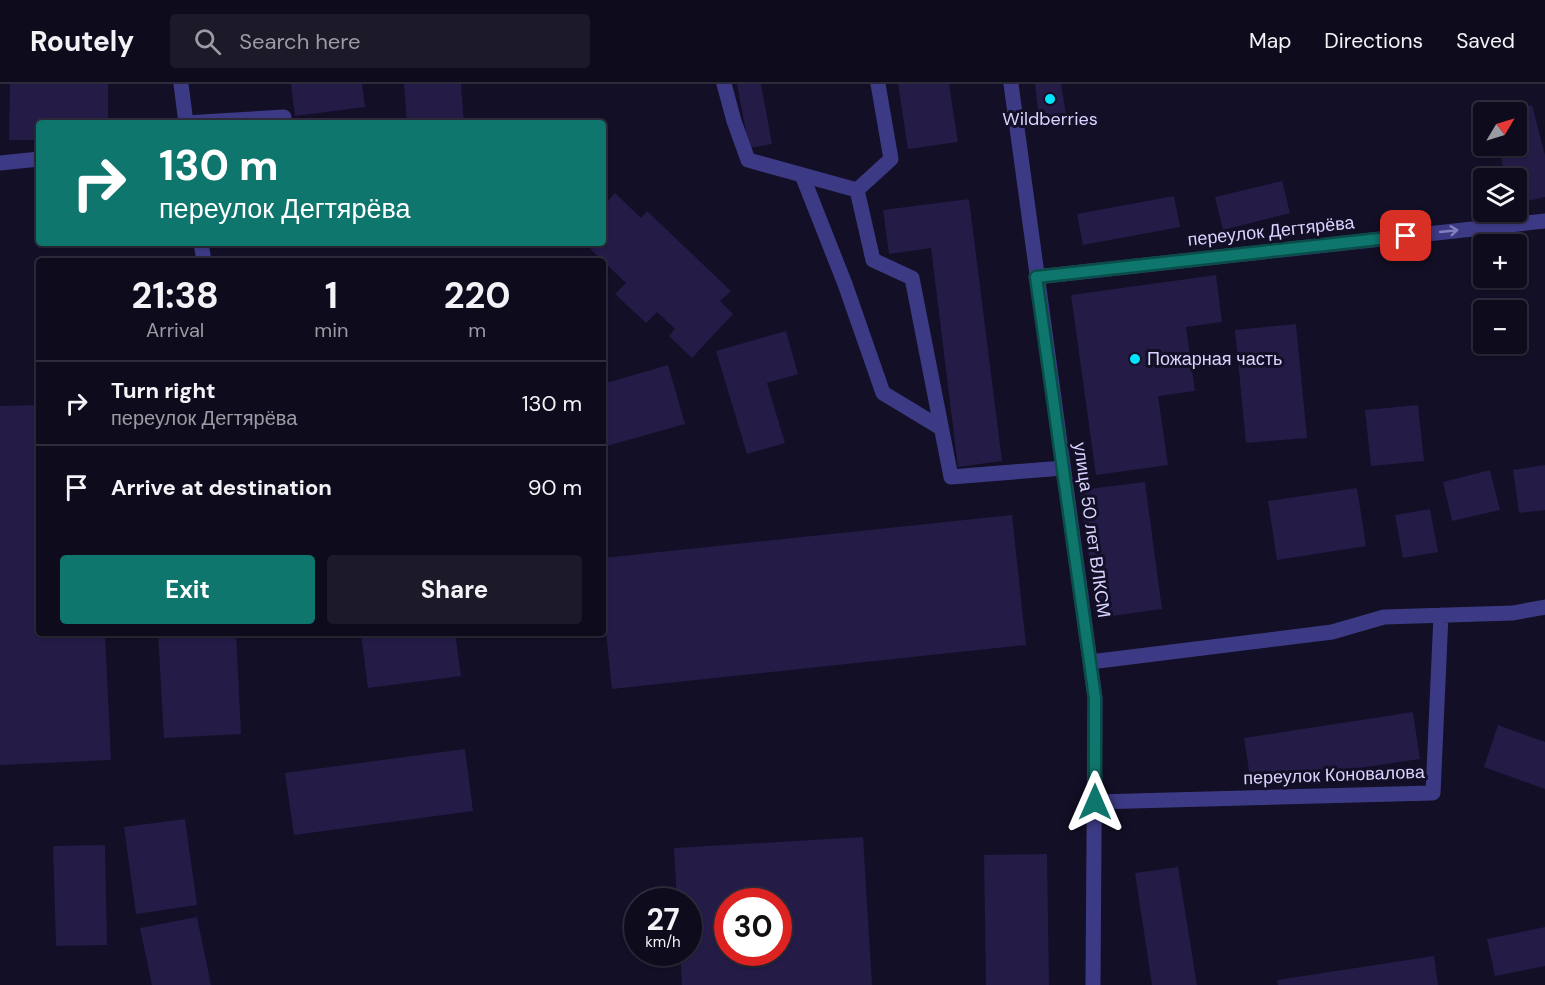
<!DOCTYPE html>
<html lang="en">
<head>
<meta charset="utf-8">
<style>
  body { margin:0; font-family:"DM Sans",sans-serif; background:#1c1929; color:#f1f3f6; height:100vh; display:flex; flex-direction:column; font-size:22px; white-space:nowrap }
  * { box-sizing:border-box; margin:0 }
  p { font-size:20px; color:#9b9ba3 }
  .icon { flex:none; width:33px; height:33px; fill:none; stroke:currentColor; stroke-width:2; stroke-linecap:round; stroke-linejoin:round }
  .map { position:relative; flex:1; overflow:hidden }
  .sheet { position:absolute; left:36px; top:174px; width:570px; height:378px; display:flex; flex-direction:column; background:#0e0b1c; border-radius:6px; box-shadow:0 2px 4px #0004,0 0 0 2px #2e2b3b }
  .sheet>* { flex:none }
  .banner { position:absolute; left:36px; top:36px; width:570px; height:126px; border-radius:6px; box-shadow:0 2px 4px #0004,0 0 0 2px #2e2b3b; background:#0f766e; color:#fff; overflow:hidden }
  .needle { width:39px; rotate:52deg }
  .fabs { position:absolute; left:1473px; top:18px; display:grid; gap:12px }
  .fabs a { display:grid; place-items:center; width:54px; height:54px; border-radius:6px; background:#0e0b1c; box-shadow:0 2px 4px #0004,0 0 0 2px #2e2b3b; font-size:30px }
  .speed { position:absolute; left:624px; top:804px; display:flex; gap:12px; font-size:30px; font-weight:700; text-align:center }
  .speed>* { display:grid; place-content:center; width:78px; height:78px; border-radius:50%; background:#0e0b1c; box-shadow:0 2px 4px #0004,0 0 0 2px #2e2b3b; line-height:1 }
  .speed small { font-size:15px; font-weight:400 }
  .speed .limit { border:9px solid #d22; background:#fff; color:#111 }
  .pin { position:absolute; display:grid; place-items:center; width:51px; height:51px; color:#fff; margin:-26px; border-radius:12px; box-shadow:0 3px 9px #0006 }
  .me { position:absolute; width:66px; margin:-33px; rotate:0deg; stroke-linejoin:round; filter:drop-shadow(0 0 4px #0008) }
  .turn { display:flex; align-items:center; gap:21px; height:126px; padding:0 24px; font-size:27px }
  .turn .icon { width:78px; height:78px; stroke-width:2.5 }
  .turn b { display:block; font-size:42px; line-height:51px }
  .eta { display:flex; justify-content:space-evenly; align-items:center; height:102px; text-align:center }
  .eta b { font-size:36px; font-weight:700; line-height:42px }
  .action { display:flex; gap:12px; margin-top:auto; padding:12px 24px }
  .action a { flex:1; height:69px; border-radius:6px; background:#0f766e; color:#fff; font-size:24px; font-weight:700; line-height:69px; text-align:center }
  .action a+a { background:#1c1929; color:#f1f3f6 }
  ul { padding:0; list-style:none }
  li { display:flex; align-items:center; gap:18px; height:84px; padding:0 24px; border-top:2px solid #2e2b3b }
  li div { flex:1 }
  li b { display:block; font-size:22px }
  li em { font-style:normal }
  header { display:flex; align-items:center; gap:36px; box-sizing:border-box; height:84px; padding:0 30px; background:#0e0b1c; border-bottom:2px solid #2e2b3b }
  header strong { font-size:28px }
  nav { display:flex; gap:33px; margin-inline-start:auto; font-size:21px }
  .search { width:420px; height:54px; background:#1c1929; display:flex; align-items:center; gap:15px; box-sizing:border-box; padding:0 21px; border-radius:6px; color:#9b9ba3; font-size:22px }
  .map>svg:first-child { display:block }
</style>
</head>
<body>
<header>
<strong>Routely</strong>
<div class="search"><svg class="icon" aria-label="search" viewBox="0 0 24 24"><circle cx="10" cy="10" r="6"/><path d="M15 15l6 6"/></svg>Search here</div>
<nav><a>Map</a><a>Directions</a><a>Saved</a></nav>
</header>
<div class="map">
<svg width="1545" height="901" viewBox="0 0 1545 901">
  <rect width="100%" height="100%" fill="#130f26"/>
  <!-- building -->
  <path fill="#241b47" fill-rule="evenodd" d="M 10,0 L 108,0 L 108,39 L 39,39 L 39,56 L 9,56 Z
    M 291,0 L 362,0 L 365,23 L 295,32 Z
    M 404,0 L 461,0 L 464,39 L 407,39 Z
    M 737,0 L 761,0 L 772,60 L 749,64 Z
    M 898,0 L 949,0 L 958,58 L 908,65 Z
    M 1035,0 L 1061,0 L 1066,30 L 1039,34 Z
    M 1532,21 L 1545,71 L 1545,113 L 1516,120 L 1516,94 L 1506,94 L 1498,62 L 1516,62 L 1516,28 L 1506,28 Z
    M 1282,97 L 1290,129 L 1223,146 L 1215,113 Z
    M 615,109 L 641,134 L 647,127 L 731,207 L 720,217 L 733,230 L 692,274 L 669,252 L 675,245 L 657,228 L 646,239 L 615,210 L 626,199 L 584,159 L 603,159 L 603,122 Z
    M 1174,112 L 1180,143 L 1083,161 L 1077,130 Z
    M 969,115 L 1002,377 L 958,383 L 931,164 L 889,170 L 883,126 Z
    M 1216,191 L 1222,238 L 1186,243 L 1195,307 L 1158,312 L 1168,381 L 1096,391 L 1071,211 Z
    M 1296,240 L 1307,354 L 1246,359 L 1235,246 Z
    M 786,247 L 798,290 L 767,299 L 785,359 L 747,370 L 716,267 Z
    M 668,281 L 685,340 L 603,363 L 603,300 Z
    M 39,321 L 39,549 L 105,549 L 111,676 L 0,681 L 0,322 Z
    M 1418,321 L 1424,377 L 1371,382 L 1365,326 Z
    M 1545,381 L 1545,426 L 1519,429 L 1513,386 Z
    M 1490,386 L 1500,426 L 1452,437 L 1443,398 Z
    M 1145,398 L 1162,525 L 1097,534 L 1080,406 Z
    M 1357,404 L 1366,462 L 1277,476 L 1268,417 Z
    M 1430,425 L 1438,468 L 1403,474 L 1395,431 Z
    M 1012,431 L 1026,561 L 612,605 L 603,520 L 603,474 Z
    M 158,549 L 236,549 L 241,650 L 164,654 Z
    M 370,549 L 455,549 L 461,592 L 368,604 L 361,550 Z
    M 1413,628 L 1420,675 L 1251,700 L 1244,654 Z
    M 1498,641 L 1545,658 L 1545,705 L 1484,683 Z
    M 465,665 L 473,727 L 294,751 L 285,689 Z
    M 185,735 L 197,821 L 136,830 L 124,743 Z
    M 863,753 L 872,901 L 682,901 L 680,868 L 688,868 L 688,818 L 677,818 L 674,764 ZM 728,818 L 778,818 L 778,868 L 728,868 Z
    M 105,761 L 107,861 L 56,862 L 53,762 Z
    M 1047,770 L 1049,901 L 986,901 L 984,771 Z
    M 1178,783 L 1197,901 L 1152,901 L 1135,789 Z
    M 197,833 L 211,901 L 152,901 L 140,844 Z
    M 1545,843 L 1545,882 L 1495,892 L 1487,855 Z
    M 1434,872 L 1438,901 L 1278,901 L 1277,896 Z"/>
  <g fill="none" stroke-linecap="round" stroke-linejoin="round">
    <!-- service -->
    <path stroke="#3d3a85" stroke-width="15" d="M 181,0 L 186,39
      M 724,0 L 734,37 L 748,76 L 857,106
      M 878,0 L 891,75 L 857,106 L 873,176 L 912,194 L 951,393 L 1063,384
      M 185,39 L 284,33
      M 0,79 L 39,75
      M 802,91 L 845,200 L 883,309 L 941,344
      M 201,159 L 204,177"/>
    <!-- minor -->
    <path stroke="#3d3a85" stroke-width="15" d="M 1011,0 L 1095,614 L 1093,901
      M 1036,193 L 1545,137
      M 1090,578 L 1332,548 L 1384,533 L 1513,529 L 1545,523
      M 1095,718 L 1433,709 L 1441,531"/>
  </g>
  <!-- one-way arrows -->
  <defs><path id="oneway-shaft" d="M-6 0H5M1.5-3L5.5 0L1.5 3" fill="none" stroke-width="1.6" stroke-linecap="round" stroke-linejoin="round" transform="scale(1.5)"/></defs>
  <use stroke="#837fbc" href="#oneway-shaft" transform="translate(1449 147) rotate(-6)"/>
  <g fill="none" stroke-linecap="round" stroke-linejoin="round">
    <defs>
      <path id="route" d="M 1095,718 L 1095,614 L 1036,193 L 1406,152"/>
    </defs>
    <!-- route casing -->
    <use href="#route" stroke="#0a4d48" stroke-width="15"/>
    <!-- route -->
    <use href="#route" stroke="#0f766e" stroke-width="10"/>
  </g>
  <!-- markers -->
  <g fill="#00e5ff" stroke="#130f26" stroke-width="2">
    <circle cx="1050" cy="15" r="6"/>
    <circle cx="1135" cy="275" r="6"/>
  </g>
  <g text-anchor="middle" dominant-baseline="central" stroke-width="6" stroke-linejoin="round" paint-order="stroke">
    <!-- poi labels -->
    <g font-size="18" fill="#d9d4ff" stroke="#130f26">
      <text x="1050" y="35">Wildberries</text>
      <text x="1147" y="275" text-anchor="start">Пожарная часть</text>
    </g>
    <!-- street labels -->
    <g font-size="18" fill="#d9d4ff" stroke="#130f26">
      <text transform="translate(1271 147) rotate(-6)">переулок Дегтярёва</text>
      <text transform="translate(1092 446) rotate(82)">улица 50 лет ВЛКСМ</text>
      <text transform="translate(1334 691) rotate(-2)">переулок Коновалова</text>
    </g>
  </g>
</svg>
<div class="fabs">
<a><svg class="needle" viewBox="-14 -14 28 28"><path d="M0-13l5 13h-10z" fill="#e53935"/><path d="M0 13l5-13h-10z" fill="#9b9ba3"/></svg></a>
<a><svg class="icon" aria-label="layers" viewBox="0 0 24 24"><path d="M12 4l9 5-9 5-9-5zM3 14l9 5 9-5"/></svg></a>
<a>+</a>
<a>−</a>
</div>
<div class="speed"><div>27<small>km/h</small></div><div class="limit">30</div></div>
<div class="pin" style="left:1406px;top:152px;background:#d93025"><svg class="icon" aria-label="arrive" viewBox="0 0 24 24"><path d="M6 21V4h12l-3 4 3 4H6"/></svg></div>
<svg class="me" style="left:1095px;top:718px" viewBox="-20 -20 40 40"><path d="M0-17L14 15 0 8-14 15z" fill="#0f766e" stroke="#fff" stroke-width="4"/></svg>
<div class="banner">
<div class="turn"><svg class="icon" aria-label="right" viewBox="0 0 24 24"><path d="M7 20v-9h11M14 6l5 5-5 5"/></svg><div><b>130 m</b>переулок Дегтярёва</div></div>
</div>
<section class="sheet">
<div class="eta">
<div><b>21:38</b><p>Arrival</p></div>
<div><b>1</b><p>min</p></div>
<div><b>220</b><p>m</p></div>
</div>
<ul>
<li><svg class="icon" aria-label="right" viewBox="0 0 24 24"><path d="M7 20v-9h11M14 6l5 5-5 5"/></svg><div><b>Turn right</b><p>переулок Дегтярёва</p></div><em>130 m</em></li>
<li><svg class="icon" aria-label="arrive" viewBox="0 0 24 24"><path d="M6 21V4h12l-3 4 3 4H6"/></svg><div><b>Arrive at destination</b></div><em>90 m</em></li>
</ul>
<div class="action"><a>Exit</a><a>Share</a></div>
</section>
</div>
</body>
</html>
